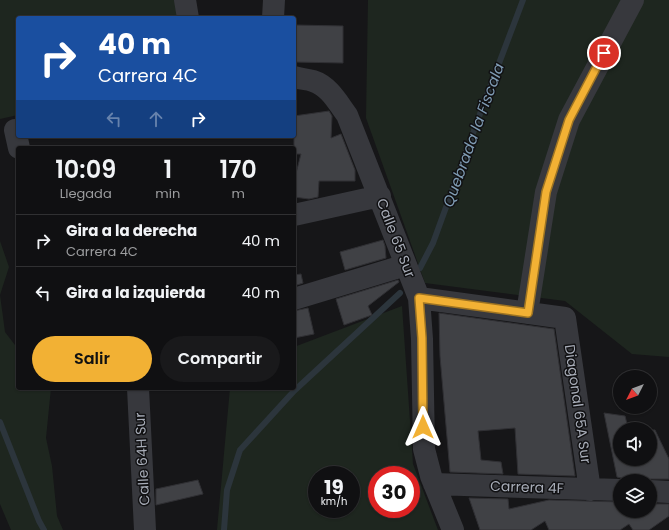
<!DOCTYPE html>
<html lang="es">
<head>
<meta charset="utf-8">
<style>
  body { margin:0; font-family:Poppins,sans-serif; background:#19191b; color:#f1f3f6; height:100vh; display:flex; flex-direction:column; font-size:15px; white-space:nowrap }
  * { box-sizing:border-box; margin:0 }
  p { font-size:13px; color:#9c9d9f }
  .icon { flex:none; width:22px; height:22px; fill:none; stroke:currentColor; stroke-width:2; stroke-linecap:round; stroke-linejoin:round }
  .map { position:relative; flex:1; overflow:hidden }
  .sheet { position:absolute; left:16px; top:146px; width:280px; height:244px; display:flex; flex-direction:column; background:#101012; border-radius:4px; box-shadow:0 1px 3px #0004,0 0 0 1px #303032 }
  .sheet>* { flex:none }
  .guide { position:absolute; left:16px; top:16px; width:280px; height:122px; border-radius:4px; box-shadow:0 1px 3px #0004,0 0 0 1px #303032; background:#1a4fa0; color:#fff; overflow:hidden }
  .needle { width:26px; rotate:228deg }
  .fabs { position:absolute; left:613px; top:370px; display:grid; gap:8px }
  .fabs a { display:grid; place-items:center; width:44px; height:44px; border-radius:50%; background:#101012; box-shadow:0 1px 3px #0004,0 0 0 1px #303032; font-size:20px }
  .speed { position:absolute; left:308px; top:466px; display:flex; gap:8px; font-size:20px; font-weight:700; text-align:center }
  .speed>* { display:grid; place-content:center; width:52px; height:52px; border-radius:50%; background:#101012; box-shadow:0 1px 3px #0004,0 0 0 1px #303032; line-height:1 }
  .speed small { font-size:10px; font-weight:400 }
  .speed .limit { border:6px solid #d22; background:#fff; color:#111 }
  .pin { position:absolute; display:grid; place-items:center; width:34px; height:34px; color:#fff; margin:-17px; border:2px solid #fff; border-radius:50%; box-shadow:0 1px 4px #0007 }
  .me { position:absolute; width:44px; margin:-22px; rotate:0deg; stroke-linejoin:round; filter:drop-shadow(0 0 3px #0008) }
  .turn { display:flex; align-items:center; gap:14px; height:84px; padding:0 16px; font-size:18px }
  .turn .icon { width:52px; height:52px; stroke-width:2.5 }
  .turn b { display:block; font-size:28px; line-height:34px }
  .lanes { display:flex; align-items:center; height:38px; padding:0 16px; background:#0003; justify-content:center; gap:20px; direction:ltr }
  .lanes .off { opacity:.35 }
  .eta { display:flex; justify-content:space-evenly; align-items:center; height:68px; text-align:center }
  .eta b { font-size:24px; font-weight:600; line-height:28px }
  .primary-button { display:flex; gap:8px; margin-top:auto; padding:8px 16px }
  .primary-button a { flex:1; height:46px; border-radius:24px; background:#f2b134; color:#111; font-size:16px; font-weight:600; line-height:46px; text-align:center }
  .primary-button a+a { background:#19191b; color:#f1f3f6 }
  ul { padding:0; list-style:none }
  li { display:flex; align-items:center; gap:12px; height:52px; padding:0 16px; border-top:1px solid #303032 }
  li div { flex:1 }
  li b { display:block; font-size:15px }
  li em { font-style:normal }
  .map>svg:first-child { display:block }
</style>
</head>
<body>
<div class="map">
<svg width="669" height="530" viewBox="0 0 669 530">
  <rect width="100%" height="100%" fill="#161618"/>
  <!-- green -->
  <path fill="#1e261f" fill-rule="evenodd" d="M 0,0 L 175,0 L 177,18 L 18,18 L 18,115 L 0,119 Z
    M 368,0 L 669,0 L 669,357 L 632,354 L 565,301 L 425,283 L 366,118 Z
    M 0,241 L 9,267 L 0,295 L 5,332 L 18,349 L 18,388 L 51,388 L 46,438 L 52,466 L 57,516 L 63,530 L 11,530 L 0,504 Z
    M 402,306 L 413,464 L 438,530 L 217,530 L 230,388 L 294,388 L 294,347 ZM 317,475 L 351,475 L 351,509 L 317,509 ZM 377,475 L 411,475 L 411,509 L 377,509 Z"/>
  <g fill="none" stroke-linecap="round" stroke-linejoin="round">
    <!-- stream -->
    <path stroke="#2c353c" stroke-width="6" d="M 420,268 L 433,243 L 484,103 L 523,0
      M 0,422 L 39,521 L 44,530
      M 224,530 L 227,490 L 240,450 L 294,391 L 400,293"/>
  </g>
  <!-- building -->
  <path fill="#404145" stroke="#303034" d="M 294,25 L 343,26 L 343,63 L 294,62 Z
    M 329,111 L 332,116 L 331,138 L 341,134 L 355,170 L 355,181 L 319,181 L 318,197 L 309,199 L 294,197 L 294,181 L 301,154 L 294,154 L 294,116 Z
    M 383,240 L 385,246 L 386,258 L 345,270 L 340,252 Z
    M 301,274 L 303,283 L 294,286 L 294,275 Z
    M 398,280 L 399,282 L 368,306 L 372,315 L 344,325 L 336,299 Z
    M 308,308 L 314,334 L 294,338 L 294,311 Z
    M 439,313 L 554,329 L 575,476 L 518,474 L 515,428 L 478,431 L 481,460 L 501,462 L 503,474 L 450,472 L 440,356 Z
    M 604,413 L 625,416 L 628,428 L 640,429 L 620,429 L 620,459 L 650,459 L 650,430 L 655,430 L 669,459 L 669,479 L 651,479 L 643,481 L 628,481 L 626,479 L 617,477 Z
    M 198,480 L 203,494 L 156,505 L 156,489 Z
    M 469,498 L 508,499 L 509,509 L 549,500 L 620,502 L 620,511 L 650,511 L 650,504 L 669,504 L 669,516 L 649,530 L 633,530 L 629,524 L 620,530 L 549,530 L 545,521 L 531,530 L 480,530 Z"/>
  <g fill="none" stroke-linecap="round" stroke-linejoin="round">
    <!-- minor -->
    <path stroke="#37383d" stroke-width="22" d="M 185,0 L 188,18
      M 273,18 L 274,0
      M 294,77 C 300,79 307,79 313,81 C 329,86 338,103 347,115 L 419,298 L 422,339 L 424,449 L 431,476 L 453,530
      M 15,130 L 19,148
      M 294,215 L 380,196
      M 419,298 L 565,318 L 590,490
      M 294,299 L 406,265
      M 527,313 L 546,192 L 569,120 L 633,0
      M 138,388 L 145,530
      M 434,484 L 620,490
      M 650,491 L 669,492"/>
  </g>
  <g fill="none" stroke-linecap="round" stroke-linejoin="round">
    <defs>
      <path id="route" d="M 423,427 L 422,338 L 419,298 L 528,313 L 546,192 L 569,120 L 604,53"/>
    </defs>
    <!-- route casing -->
    <use href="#route" stroke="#9d7322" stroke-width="10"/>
    <!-- route -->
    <use href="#route" stroke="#f2b134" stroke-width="7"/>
  </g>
  <g text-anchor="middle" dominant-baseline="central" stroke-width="3" stroke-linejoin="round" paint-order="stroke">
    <!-- street labels -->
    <g font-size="14" fill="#a8adb8" stroke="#111113">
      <text transform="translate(396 238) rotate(69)">Calle 65 Sur</text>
      <text transform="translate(578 404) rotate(82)">Diagonal 65A Sur</text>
      <text transform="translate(142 459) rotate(-93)">Calle 64H Sur</text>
      <text transform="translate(527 487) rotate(2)">Carrera 4F</text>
    </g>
    <!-- water labels -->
    <g font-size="15" font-style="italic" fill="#7f9bb3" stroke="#111113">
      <text transform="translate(473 135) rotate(-70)">Quebrada la Fiscala</text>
    </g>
  </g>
</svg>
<div class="fabs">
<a><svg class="needle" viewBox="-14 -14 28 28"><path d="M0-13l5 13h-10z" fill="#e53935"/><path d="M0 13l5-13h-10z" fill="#9c9d9f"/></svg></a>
<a><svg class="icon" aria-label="sound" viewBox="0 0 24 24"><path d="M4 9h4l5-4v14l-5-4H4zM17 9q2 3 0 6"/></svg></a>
<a><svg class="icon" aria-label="layers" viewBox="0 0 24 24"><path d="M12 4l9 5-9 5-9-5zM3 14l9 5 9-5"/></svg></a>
</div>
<div class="speed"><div>19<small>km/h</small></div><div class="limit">30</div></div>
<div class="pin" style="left:604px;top:53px;background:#d93025"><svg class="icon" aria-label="arrive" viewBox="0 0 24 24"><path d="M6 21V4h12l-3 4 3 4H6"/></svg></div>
<svg class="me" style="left:423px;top:427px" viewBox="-20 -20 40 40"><path d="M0-17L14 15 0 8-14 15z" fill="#f2b134" stroke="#fff" stroke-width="4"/></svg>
<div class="guide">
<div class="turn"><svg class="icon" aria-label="right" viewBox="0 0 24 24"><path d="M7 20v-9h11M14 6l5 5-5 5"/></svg><div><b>40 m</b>Carrera 4C</div></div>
<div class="lanes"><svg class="icon off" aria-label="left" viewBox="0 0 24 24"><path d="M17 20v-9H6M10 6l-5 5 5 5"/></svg><svg class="icon off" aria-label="ahead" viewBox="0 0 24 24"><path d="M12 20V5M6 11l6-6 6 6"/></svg><svg class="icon" aria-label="right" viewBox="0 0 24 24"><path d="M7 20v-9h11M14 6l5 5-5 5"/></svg></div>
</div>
<section class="sheet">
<div class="eta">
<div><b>10:09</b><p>Llegada</p></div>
<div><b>1</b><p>min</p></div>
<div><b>170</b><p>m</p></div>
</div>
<ul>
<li><svg class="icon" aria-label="right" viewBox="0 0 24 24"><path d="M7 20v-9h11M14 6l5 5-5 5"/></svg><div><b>Gira a la derecha</b><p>Carrera 4C</p></div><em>40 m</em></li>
<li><svg class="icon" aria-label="left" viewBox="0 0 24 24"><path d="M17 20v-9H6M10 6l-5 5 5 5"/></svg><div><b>Gira a la izquierda</b></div><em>40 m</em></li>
</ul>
<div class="primary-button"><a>Salir</a><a>Compartir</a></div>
</section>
</div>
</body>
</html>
